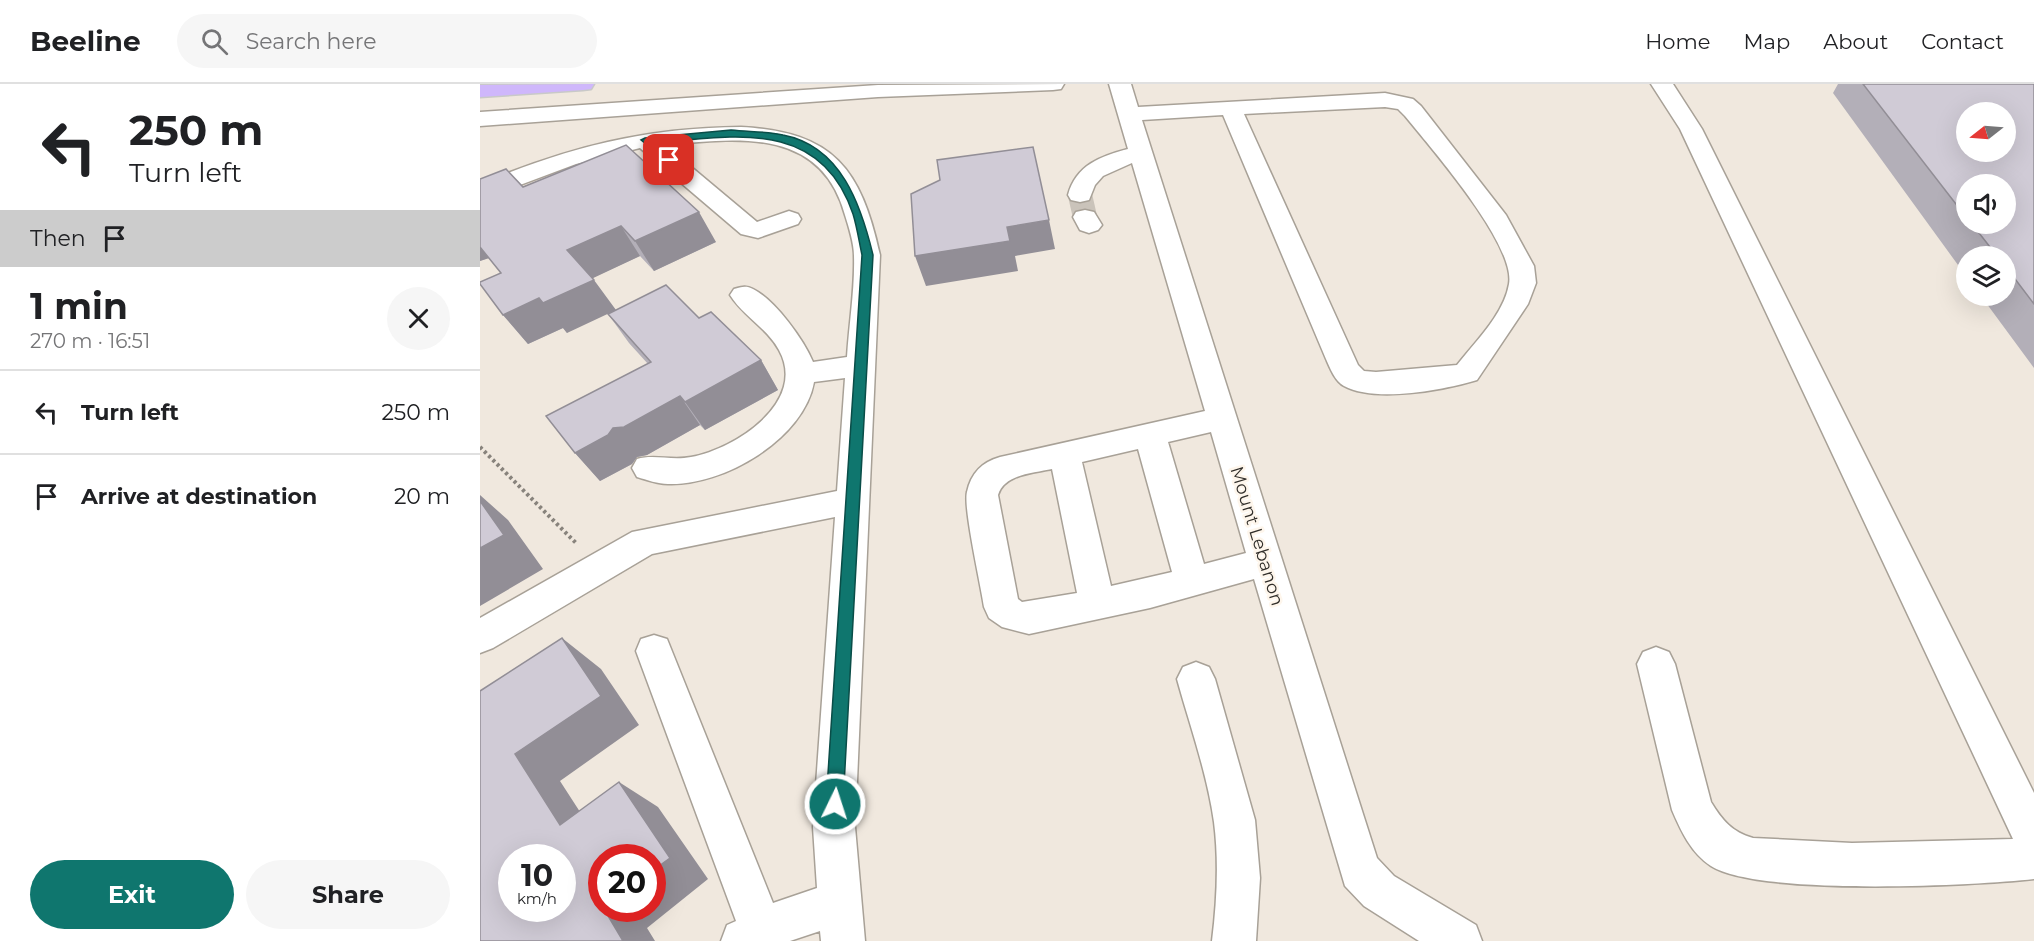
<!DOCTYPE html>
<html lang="en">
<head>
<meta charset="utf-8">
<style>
  body { margin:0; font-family:Montserrat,sans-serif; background:#f6f6f6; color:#202124; height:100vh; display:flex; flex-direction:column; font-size:22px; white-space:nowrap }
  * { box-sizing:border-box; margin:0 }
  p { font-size:20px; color:#757577 }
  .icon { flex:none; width:33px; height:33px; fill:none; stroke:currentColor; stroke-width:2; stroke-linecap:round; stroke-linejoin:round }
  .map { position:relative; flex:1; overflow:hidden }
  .panel { display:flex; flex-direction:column; background:#fff; width:480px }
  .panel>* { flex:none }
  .top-card { background:#fff; color:#202124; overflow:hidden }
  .needle { width:39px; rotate:253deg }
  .buttons { position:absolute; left:1476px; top:18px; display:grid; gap:12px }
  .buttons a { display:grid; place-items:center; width:60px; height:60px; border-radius:50%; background:#fff; box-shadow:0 6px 24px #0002; font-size:30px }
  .speed { position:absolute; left:18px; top:760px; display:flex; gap:12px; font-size:30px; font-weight:700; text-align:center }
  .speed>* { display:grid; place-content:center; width:78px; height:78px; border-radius:50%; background:#fff; box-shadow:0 6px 24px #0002; line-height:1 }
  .speed small { font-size:15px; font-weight:400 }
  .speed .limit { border:9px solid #d22; background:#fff; color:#111 }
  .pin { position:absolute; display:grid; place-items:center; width:51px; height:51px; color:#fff; margin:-26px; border-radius:12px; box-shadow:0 3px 9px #0006 }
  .me { position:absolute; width:66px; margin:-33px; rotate:4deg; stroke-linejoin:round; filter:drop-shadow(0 0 4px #0008) }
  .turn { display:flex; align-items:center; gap:21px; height:126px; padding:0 30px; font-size:27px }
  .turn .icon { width:78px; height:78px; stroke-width:2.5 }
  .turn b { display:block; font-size:42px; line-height:51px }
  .then { display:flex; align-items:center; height:57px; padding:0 30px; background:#0003; gap:12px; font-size:22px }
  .round { display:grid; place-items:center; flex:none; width:63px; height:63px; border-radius:32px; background:#f6f6f6 }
  .head { display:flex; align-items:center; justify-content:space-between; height:102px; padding:0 30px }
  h1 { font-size:36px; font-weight:700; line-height:45px }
  .action { display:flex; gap:12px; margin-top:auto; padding:12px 30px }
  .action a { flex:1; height:69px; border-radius:36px; background:#0f766e; color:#fff; font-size:24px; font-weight:700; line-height:69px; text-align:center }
  .action a+a { background:#f6f6f6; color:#202124 }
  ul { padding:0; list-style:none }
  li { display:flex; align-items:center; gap:18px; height:84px; padding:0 30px; border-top:2px solid #e0e0e0 }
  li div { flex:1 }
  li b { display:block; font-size:22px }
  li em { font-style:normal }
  header { display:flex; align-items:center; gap:36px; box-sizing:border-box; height:84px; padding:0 30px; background:#fff; border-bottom:2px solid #e0e0e0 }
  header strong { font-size:28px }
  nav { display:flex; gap:33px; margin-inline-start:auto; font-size:21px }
  .search { width:420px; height:54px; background:#f6f6f6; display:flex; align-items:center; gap:15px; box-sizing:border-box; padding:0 21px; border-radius:33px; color:#757577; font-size:22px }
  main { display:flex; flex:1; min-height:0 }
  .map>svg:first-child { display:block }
</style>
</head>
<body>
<header>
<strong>Beeline</strong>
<div class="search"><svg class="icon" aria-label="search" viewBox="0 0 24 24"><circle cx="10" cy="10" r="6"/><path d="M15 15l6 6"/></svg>Search here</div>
<nav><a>Home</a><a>Map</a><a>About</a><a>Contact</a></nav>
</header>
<main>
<section class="panel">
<div class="top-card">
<div class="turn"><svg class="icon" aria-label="left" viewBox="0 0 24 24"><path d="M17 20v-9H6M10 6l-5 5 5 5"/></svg><div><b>250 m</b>Turn left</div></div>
<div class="then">Then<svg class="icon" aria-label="arrive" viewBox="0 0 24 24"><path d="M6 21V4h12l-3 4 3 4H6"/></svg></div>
</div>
<div class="head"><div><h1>1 min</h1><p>270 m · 16:51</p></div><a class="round"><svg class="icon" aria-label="close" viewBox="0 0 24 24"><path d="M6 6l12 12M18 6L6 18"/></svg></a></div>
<ul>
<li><svg class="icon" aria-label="left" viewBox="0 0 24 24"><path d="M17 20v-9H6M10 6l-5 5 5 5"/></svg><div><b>Turn left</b></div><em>250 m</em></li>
<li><svg class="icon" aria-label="arrive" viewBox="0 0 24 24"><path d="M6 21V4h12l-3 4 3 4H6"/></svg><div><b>Arrive at destination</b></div><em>20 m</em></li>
</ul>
<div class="action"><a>Exit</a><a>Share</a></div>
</section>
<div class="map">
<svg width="1554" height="857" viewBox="0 0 1554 857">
  <rect width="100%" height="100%" fill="#f0e8de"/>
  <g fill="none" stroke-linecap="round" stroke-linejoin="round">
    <!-- minor-tunnel -->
    <path stroke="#cac3ba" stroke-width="24" stroke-dasharray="24 12" stroke-linecap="butt" d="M 600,111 L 605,133"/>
    <defs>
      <path id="minor" d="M 584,0 L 581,5 L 573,6 L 398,13 L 0,42 L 0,28 L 398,1 Z
        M 629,0 L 651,0 L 658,23 L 905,9 L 933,15 L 941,22 L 1026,131 L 1054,182 L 1056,199 L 1048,220 L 997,296 C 964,306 895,319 864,302 C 855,297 850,284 846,275 L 743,31 L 662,36 L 897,774 L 914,792 L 996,841 L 1002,857 L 939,857 L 884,822 L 865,802 L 774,495 L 670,524 L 549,550 L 522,543 L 509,534 L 504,523 C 501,502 483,423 487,408 C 491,389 502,378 520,373 L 725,327 L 652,79 L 623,92 L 615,101 L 609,116 L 600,118 L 591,116 L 588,111 C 596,81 621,72 648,65 ZM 905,23 L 918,25 L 925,32 C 951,64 1036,161 1029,200 C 1024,230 995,258 977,281 L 896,288 L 884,287 L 878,281 L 764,30 ZM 731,348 L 766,469 L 724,480 L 688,358 ZM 658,365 L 692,488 L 631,502 L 602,378 ZM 572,385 L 597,509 L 542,518 L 538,515 L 518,411 C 524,390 554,389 572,385 Z
        M 1171,0 L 1193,0 L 1222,45 L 1554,709 L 1554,795 C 1492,802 1278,812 1231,782 C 1211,769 1201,747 1192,726 L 1157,580 L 1163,568 L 1176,563 L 1189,568 L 1195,580 L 1231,718 C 1242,736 1252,748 1273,754 L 1372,759 L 1533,755 L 1200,45 Z
        M 261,43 C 354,48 381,85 400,171 L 375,743 L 385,857 L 341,857 L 340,847 L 310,857 L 241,857 L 247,841 L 256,837 L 156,567 L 161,555 L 174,551 L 187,555 L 293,819 L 337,804 L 333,743 L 355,433 L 172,470 L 13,564 L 0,569 L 0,534 L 152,448 L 357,407 L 365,294 L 334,298 C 324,355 243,402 188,400 C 178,400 167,396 157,393 L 152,384 L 157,375 C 174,370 192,377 211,373 C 255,365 328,318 299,266 C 287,244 263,232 250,211 L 254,205 C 261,203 266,201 273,205 C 295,216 324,256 333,278 L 367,273 C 369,240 375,205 374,172 C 374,159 369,144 365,131 C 341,43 258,54 185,61 L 277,138 L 309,127 L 318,130 L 321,135 L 318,140 L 278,154 L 261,150 L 160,64 L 96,80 L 0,116 L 0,100 C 90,63 163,44 261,43 Z
        M 605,126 L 614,128 L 622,141 L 618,146 L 609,149 L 600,146 L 593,133 L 596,128 Z
        M 716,578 L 729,583 L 735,595 L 775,736 L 780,794 L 776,857 L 732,857 C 737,817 739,777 734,738 C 727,689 710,642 697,595 L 703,583 Z"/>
      <path id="highway" d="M 114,0 L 111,5 L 103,6 L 0,13 L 0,1 Z"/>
    </defs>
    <!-- minor casing -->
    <use href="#minor" stroke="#a8a197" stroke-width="3"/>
    <!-- highway casing -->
    <use href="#highway" stroke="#c9c9c8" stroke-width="3"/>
    <!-- path -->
    <path stroke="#88837c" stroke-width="4" stroke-dasharray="3 3" stroke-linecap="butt" d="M 0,363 L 97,460"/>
    <!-- minor -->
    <use href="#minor" fill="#fff" fill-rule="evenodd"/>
    <!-- highway -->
    <use href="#highway" fill="#cfb7fb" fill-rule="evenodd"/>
  </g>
  <!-- wall -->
  <path fill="#b3afb8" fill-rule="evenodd" d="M 1358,0 L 1554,0 L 1554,284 L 1501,212 L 1526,212 L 1526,172 L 1486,172 L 1486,192 L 1353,9 ZM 1486,100 L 1526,140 L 1486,140 Z
    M 0,95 L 43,103 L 236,158 L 174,187 L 160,172 L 112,194 L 87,249 L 83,244 L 48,260 L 23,231 L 21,189 L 9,174 L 0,177 Z
    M 128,230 L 219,234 L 281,276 L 298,306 L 225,346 L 220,341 L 167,371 L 157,373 L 152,380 L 120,397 L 95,369 L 168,280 L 149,259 Z"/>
  <!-- shaded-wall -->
  <path fill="#928e96" d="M 219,128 L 236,158 L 174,187 L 155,157 Z
    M 569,136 L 575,165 L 535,172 L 538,187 L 446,202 L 435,172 L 527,143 Z
    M 141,142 L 160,172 L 109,196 L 87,166 Z
    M 0,163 L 9,174 L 0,177 Z
    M 114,196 L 136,226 L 87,249 L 83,244 L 48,260 L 23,231 L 59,214 Z
    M 281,276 L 298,306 L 225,346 L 205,318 Z
    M 200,312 L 220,341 L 167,371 L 157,373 L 152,380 L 120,397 L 95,369 L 133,344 Z
    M 0,411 L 28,436 L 63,485 L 0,522 Z
    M 82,554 L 121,585 L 159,641 L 80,697 L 124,765 L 80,741 L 35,670 Z
    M 139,698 L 178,723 L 228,795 L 167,844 L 175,857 L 143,857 L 124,825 L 172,825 L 172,787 Z"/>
  <!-- building -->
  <path fill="#d0cbd6" stroke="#928e96" stroke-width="1.5" fill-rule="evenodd" d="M 1383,0 L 1554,0 L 1554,220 L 1526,183 L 1526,172 L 1517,172 L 1492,140 L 1526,140 L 1526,100 L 1486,100 L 1486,133 ZM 1486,28 L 1526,28 L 1526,68 L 1486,68 Z
    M 146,61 L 219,128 L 155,157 L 141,142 L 87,166 L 114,196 L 63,219 L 59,214 L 23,231 L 0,200 L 0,198 L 21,189 L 0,163 L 0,95 L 26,85 L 43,103 Z
    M 553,63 L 569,136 L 527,143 L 530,157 L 435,172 L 431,110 L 460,96 L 457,76 Z
    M 186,201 L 219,234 L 231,228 L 281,276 L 205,318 L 200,312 L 144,343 L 133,344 L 128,351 L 95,369 L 66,332 L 171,278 L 128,230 Z
    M 0,417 L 24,451 L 0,464 Z
    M 82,554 L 121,612 L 35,670 L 80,741 L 139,698 L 190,774 L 172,787 L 172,774 L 122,774 L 122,825 L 124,825 L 143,857 L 0,857 L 0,607 ZM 32,774 L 82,774 L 82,825 L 32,825 Z"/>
  <!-- route -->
  <path fill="#0f766e" stroke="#0a4d48" stroke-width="1.5" d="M 251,46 C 268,48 286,47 303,51 C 361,62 381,121 393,171 L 363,720 L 361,726 L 355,728 L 349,726 L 346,720 L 382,171 C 379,157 377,143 373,130 C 341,34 254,52 174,59 L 193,74 L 193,78 L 189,79 L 161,56 L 165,54 Z"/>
  <g text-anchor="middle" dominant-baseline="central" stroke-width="5" stroke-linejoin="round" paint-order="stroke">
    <!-- street labels -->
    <g font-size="18" fill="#312e2a" stroke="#fef6ec">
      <text transform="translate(777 452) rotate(73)">Mount Lebanon</text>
    </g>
  </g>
</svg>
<div class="buttons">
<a><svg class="needle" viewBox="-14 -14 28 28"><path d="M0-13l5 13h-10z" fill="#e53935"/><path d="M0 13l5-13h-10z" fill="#757577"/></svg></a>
<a><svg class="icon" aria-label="sound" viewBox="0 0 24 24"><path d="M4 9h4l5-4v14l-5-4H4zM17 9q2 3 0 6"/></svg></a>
<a><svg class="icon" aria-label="layers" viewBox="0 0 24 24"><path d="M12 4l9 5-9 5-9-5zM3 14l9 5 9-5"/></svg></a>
</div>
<div class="speed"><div>10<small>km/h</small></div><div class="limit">20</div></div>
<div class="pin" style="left:189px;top:76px;background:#d93025"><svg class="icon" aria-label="arrive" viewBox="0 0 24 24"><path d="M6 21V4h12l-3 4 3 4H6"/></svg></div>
<svg class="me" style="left:355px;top:720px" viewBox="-20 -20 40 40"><circle r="17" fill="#0f766e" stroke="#fff" stroke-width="3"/><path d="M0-11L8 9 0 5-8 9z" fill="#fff"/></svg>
</div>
</main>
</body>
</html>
